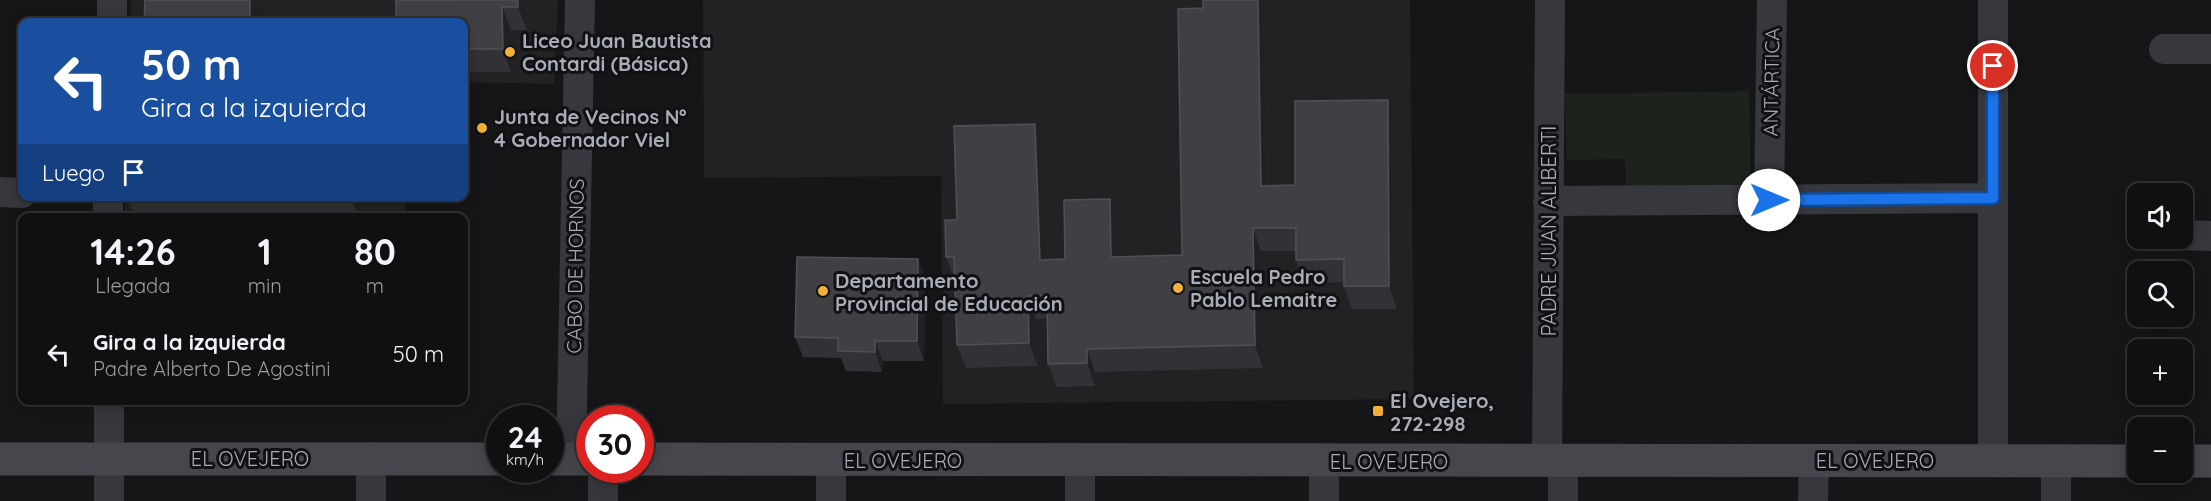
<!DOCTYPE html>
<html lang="es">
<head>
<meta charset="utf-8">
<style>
  body { margin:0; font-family:Quicksand,sans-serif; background:#1e1e20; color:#f1f3f6; height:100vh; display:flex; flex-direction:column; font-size:22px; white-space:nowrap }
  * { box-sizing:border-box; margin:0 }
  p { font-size:20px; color:#9c9d9f }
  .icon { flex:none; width:33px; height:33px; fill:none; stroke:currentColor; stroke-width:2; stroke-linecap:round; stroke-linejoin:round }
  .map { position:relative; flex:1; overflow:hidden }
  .panel { position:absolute; left:18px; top:213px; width:450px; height:192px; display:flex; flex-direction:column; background:#101012; border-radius:12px; box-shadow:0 3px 15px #0003,0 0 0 2px #303032 }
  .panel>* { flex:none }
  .guide { position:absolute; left:18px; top:18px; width:450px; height:183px; border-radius:12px; box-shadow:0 3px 15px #0003,0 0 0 2px #303032; background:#1a4fa0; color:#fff; overflow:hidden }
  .fabs { position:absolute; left:2127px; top:183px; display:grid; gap:12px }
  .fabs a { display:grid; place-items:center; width:66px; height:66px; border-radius:12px; background:#101012; box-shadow:0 3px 15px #0003,0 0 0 2px #303032; font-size:30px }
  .speed { position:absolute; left:486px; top:405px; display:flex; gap:12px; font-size:30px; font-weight:700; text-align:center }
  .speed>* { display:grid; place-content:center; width:78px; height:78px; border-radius:50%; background:#101012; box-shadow:0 3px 15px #0003,0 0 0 2px #303032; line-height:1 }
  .speed small { font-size:15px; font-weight:400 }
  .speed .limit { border:9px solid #d22; background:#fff; color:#111 }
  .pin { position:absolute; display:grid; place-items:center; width:51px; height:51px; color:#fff; margin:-26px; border:3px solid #fff; border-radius:50%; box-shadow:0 2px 6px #0007 }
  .me { position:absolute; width:66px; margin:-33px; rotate:90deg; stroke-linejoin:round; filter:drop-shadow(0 0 4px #0008) }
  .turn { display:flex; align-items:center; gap:21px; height:126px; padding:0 24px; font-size:27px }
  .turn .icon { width:78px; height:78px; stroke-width:2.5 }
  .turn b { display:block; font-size:42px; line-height:51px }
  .then { display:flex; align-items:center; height:57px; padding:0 24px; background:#0003; gap:12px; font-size:22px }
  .eta { display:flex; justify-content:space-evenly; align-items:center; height:102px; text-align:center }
  .eta b { font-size:36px; font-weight:800; line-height:42px }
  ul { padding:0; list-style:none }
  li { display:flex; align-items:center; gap:18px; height:78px; padding:0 24px }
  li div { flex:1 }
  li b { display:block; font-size:22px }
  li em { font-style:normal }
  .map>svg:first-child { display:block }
</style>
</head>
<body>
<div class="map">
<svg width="2211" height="501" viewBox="0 0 2211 501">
  <rect width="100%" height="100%" fill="#161618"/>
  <!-- built -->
  <path fill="#222225" d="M 131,0 L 558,0 L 554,84 L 464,82 L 464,22 L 131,22 Z
    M 703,0 L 1410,0 L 1414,399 L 943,404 L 941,176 L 704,178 Z
    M 125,197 L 406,197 L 406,217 L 125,218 Z"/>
  <!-- green -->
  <path fill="#1c231d" d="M 1749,91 L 1751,187 L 1626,189 L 1625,159 L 1567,160 L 1565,94 Z"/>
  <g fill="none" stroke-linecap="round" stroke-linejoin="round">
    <!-- street -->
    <path stroke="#37383d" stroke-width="30" d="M 112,22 L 112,0
      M 2164,49 L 2211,49
      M 0,192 L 22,193
      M 108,196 L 108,218
      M 1769,200 L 1772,0
      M 1548,201 L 1993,198
      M 2182,235 L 2211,236
      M 571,460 L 580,0
      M 1993,460 L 1993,0
      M 1547,462 L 1550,0
      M 109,501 L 109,400
      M 371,501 L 371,457
      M 603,501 L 603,470
      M 831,501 L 831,460
      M 1080,501 L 1080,460
      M 1324,501 L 1324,460
      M 1563,501 L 1563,462
      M 1813,501 L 1814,460
      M 2056,501 L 2056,461"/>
    <!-- secondary -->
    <path stroke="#45474d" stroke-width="33" d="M 0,459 L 500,459
      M 550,459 L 590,459
      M 640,459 L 2138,461
      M 2182,461 L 2211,461"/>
  </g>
  <!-- wall -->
  <path fill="#323236" d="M 396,0 L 526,0 L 527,30 L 511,30 L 511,72 L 464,72 L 464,22 Z
    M 1266,13 L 1269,186 L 1295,185 L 1388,100 L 1397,123 L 1397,309 L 1352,309 L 1344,286 L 1344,282 L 1304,283 L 1296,260 L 1296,251 L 1261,251 L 1263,368 L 1095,372 L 1095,386 L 1057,387 L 1048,364 L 1047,318 L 1036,319 L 1038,366 L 966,368 L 957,345 L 955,280 L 946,257 L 957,220 L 1043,147 L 1047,260 L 1065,259 L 1110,199 L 1118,222 L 1119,257 L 1182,255 Z
    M 128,196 L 362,196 L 361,218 L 135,218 Z
    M 918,259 L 925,279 L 924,361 L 883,361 L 882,372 L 846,371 L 841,358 L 803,357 L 795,337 Z"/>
  <!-- shaded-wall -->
  <path fill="#212124" d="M 250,0 L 259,0 L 259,22 L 250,22 Z
    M 518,0 L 526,0 L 527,30 L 518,7 Z
    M 1258,0 L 1261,0 L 1266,13 L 1269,209 L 1261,186 Z
    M 502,7 L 511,30 L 511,72 L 503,49 Z
    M 1388,100 L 1397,123 L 1397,309 L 1389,286 Z
    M 1035,124 L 1043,147 L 1048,284 L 1040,260 Z
    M 353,196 L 362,196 L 361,218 L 358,218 L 353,202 Z
    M 1110,199 L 1118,222 L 1120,280 L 1111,257 Z
    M 1253,228 L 1261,251 L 1263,368 L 1255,345 Z
    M 918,259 L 925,279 L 924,361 L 917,341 Z
    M 1028,296 L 1036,319 L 1038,366 L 1029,343 Z
    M 875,341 L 883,361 L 882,372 L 875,352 Z
    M 1087,349 L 1095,372 L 1095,386 L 1087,363 Z"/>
  <!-- building -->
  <path fill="#3f3f44" stroke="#4f5156" stroke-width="1.5" d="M 145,0 L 250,0 L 250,22 L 144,22 Z
    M 396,0 L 518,0 L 518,7 L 502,7 L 503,49 L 464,49 L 464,22 L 396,22 Z
    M 1203,0 L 1258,0 L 1261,186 L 1295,185 L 1295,101 L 1388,100 L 1389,286 L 1344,286 L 1344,259 L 1296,260 L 1296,228 L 1253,228 L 1255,345 L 1087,349 L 1087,363 L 1048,364 L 1047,295 L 1028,296 L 1029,343 L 957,345 L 954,257 L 946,257 L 945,220 L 957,220 L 954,126 L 1035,124 L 1040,260 L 1065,259 L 1064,200 L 1110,199 L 1111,257 L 1182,255 L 1178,9 L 1203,8 Z
    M 128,196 L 353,196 L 353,202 L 128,197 Z
    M 797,257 L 918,259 L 917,341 L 875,341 L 875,352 L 838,351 L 838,338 L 795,337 Z"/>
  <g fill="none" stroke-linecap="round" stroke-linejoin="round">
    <defs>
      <path id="route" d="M 1769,200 L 1993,198 L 1993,66"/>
    </defs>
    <!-- route casing -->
    <use href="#route" stroke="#114b97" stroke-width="15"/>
    <!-- route -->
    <use href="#route" stroke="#1a73e8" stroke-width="10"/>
  </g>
  <!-- markers -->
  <g fill="#f2b134" stroke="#111113" stroke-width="2">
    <circle cx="510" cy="52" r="6"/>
    <circle cx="482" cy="128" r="6"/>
    <circle cx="1178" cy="288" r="6"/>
    <circle cx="823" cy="291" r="6"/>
    <rect x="1372" y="405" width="12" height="12" rx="3"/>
  </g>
  <g text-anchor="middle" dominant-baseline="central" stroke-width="6" stroke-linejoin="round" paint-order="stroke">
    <!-- poi labels -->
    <g font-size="20" font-weight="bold" fill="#a8adb8" stroke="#111113" text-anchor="start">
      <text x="522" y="40">Liceo Juan Bautista<tspan x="522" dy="23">Contardi (Básica)</tspan></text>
      <text x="494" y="116">Junta de Vecinos Nº<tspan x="494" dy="23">4 Gobernador Viel</tspan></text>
      <text x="1190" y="276">Escuela Pedro<tspan x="1190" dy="23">Pablo Lemaitre</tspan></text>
      <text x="835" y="280">Departamento<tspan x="835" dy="23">Provincial de Educación</tspan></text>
      <text x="1390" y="400">El Ovejero,<tspan x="1390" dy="23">272-298</tspan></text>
    </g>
    <!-- street labels -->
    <g font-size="20" fill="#a8adb8" stroke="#111113">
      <text transform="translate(1771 82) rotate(-89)">ANTÁRTICA</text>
      <text transform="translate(1548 231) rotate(-90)">PADRE JUAN ALIBERTI</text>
      <text transform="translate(575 266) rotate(-89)">CABO DE HORNOS</text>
      <text x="250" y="458">EL OVEJERO</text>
      <text x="903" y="460">EL OVEJERO</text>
      <text x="1875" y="460">EL OVEJERO</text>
      <text x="1389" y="461">EL OVEJERO</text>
    </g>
  </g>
</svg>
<div class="fabs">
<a><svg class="icon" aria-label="sound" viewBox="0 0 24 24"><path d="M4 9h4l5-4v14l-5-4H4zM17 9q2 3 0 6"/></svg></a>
<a><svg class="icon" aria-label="search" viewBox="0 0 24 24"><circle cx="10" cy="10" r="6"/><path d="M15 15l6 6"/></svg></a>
<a>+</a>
<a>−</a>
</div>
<div class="speed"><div>24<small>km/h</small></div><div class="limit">30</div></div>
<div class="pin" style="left:1993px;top:66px;background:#d93025"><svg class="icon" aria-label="arrive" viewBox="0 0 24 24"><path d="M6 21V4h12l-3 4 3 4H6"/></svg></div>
<svg class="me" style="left:1769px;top:200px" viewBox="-20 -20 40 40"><circle r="19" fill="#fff"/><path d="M0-13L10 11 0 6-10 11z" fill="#1a73e8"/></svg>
<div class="guide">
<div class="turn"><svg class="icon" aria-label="left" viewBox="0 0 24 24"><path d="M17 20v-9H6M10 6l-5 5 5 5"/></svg><div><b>50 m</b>Gira a la izquierda</div></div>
<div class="then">Luego<svg class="icon" aria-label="arrive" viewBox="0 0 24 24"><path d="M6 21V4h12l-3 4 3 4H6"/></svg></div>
</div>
<section class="panel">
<div class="eta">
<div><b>14:26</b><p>Llegada</p></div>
<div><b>1</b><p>min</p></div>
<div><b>80</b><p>m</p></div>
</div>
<ul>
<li><svg class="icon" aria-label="left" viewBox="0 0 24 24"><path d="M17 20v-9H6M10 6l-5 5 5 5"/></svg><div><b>Gira a la izquierda</b><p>Padre Alberto De Agostini</p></div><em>50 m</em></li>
</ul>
</section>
</div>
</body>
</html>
